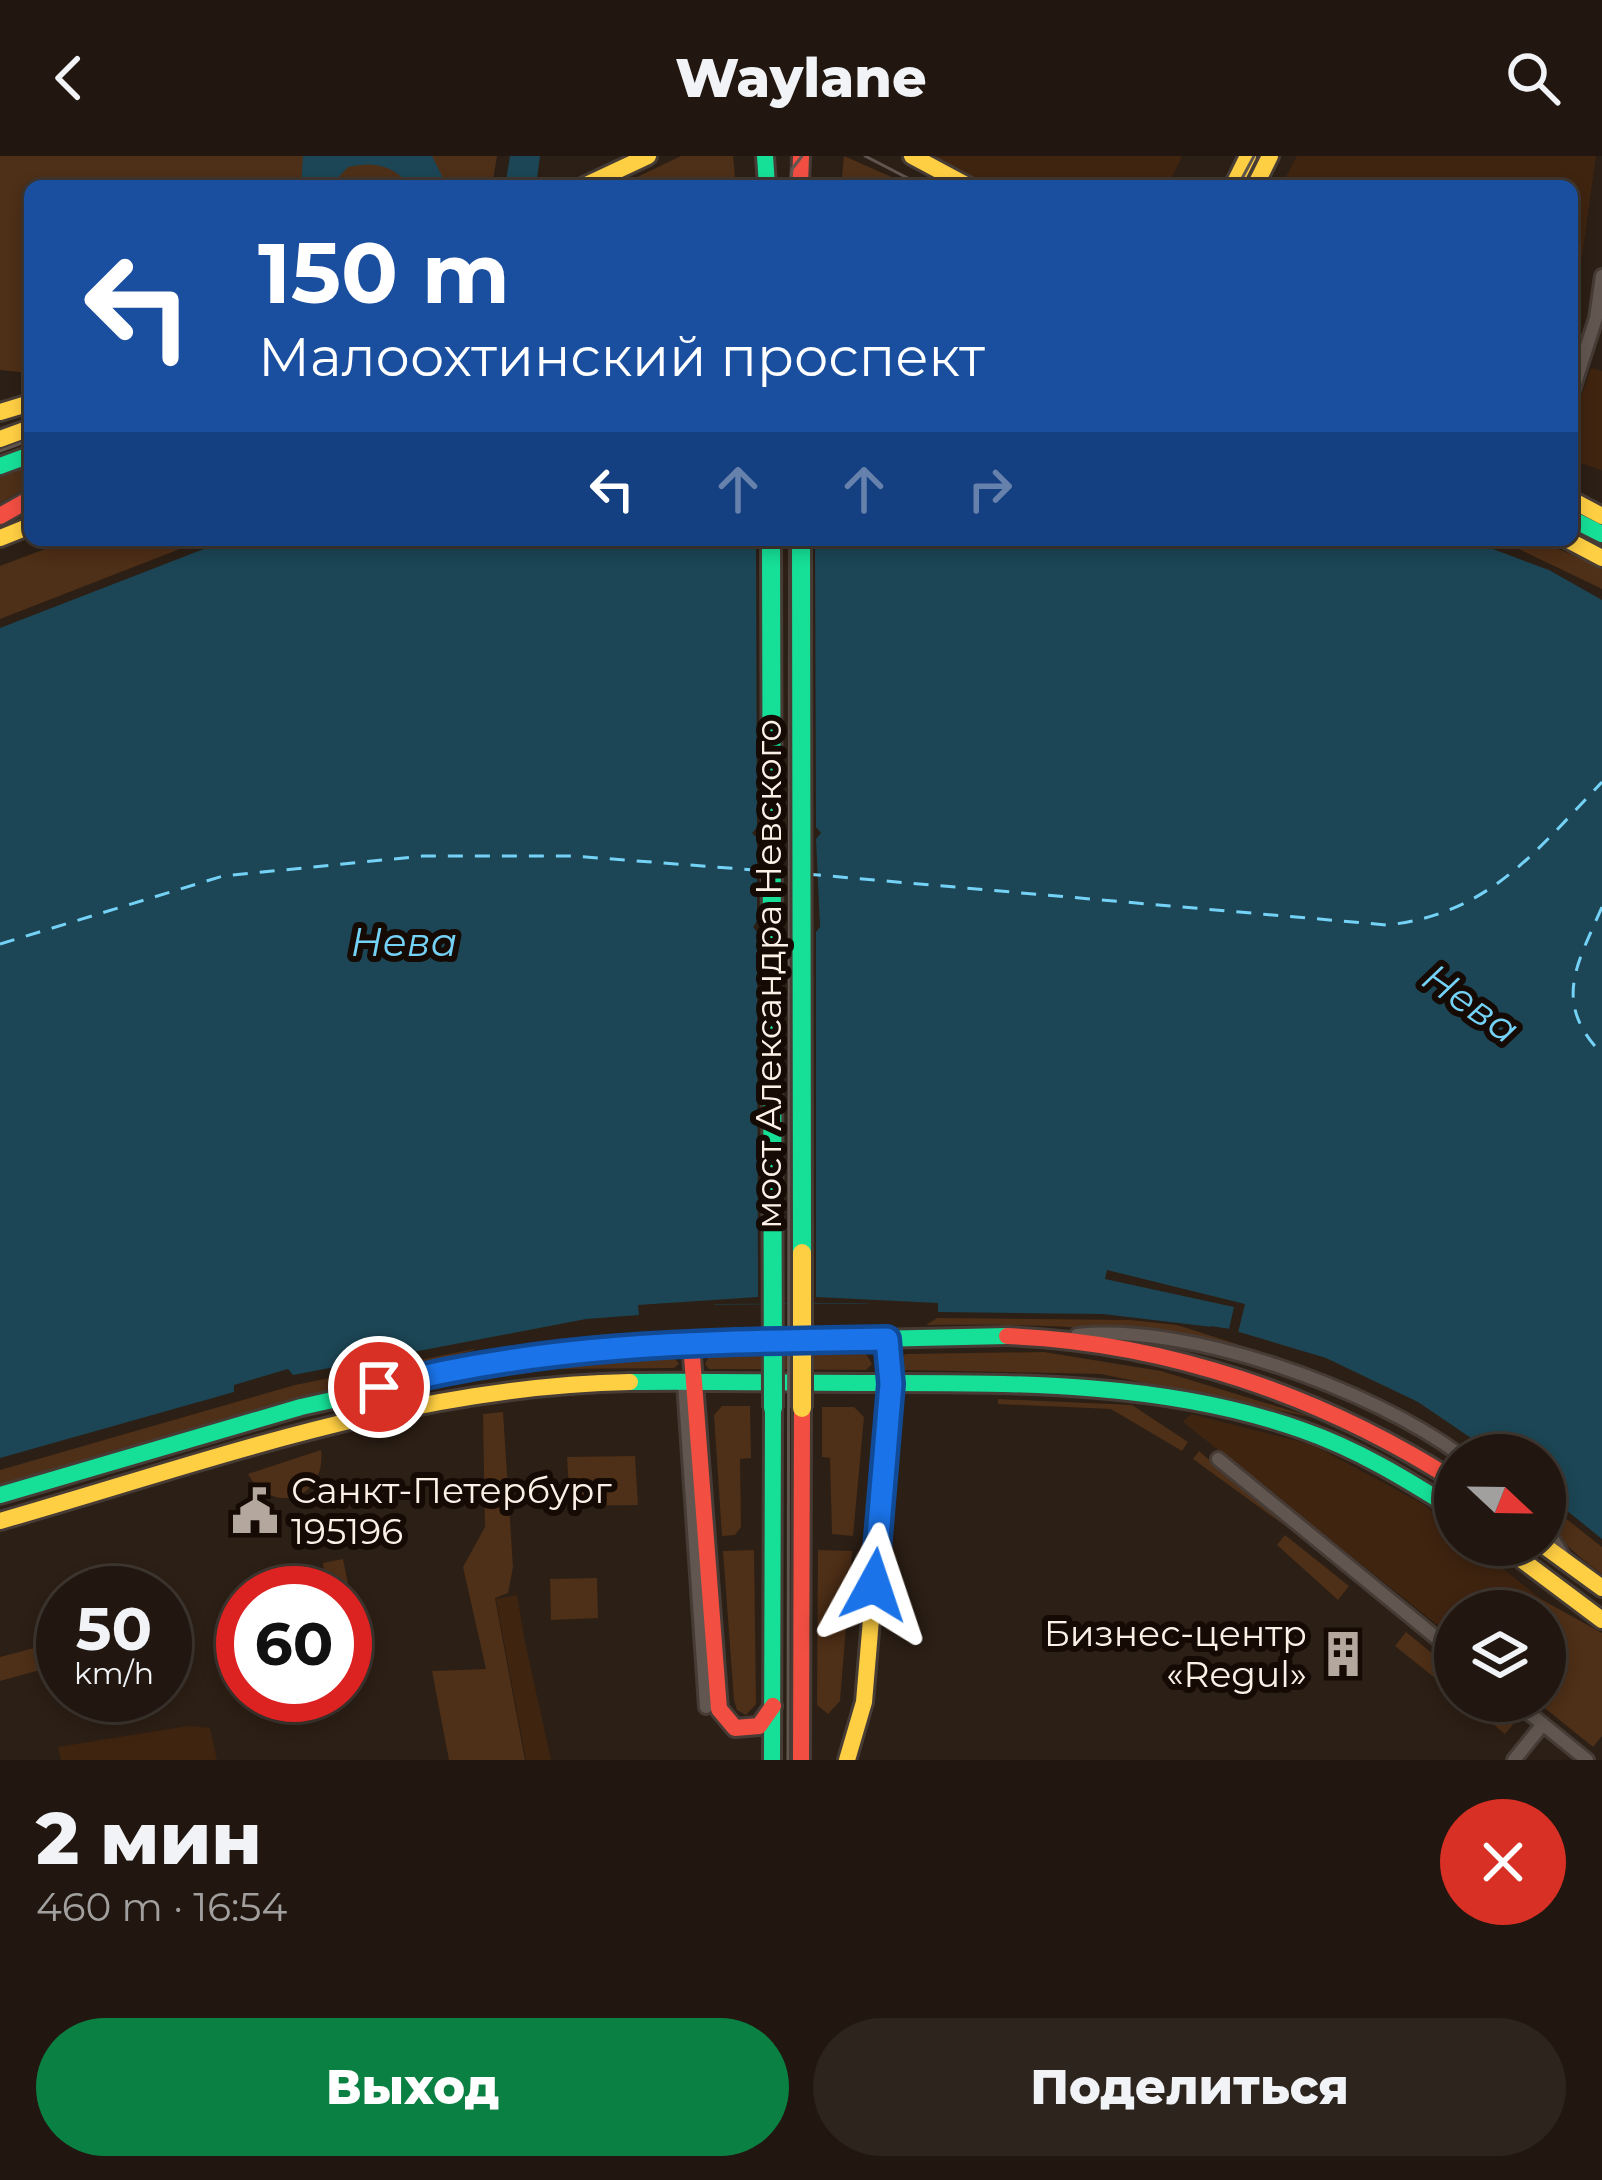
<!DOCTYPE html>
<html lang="ru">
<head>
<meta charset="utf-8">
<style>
  body { margin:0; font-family:Montserrat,sans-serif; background:#2d241e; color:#f1f3f6; height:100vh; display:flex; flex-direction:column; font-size:45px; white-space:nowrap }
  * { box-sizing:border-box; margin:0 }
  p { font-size:39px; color:#a29f9f }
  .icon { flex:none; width:66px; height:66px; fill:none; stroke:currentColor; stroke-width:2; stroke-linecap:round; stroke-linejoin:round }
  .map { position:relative; height:1604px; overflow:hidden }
  .drawer { display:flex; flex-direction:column; background:#211710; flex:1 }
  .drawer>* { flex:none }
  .top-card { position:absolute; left:24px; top:24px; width:1554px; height:366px; border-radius:18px; box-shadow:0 6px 18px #0003,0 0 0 3px #3e3630; background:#1a4fa0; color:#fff; overflow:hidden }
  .needle { width:78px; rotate:112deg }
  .buttons { position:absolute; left:1434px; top:1278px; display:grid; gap:24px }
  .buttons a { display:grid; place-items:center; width:132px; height:132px; border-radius:50%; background:#211710; box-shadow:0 6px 18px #0003,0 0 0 3px #3e3630; font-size:60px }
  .speed { position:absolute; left:36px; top:1410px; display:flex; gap:24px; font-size:60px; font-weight:700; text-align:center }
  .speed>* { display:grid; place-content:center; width:156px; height:156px; border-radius:50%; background:#211710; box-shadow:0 6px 18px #0003,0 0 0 3px #3e3630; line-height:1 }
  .speed small { font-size:30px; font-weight:400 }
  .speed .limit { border:18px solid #d22; background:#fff; color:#111 }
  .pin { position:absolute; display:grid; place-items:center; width:102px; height:102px; color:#fff; margin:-51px; border:6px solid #fff; border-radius:50%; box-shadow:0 3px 12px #0007 }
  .me { position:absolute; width:132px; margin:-66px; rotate:5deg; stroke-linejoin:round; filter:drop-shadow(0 0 9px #0008) }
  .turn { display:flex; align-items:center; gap:42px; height:252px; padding:0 36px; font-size:54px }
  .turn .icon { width:156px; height:156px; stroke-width:2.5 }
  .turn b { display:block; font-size:84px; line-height:102px }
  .lanes { display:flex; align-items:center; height:114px; padding:0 36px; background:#0003; justify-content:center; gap:60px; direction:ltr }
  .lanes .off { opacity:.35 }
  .round { display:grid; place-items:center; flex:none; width:126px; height:126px; border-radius:63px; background:#2d241e }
  .headline { display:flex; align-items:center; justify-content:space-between; height:204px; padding:0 36px }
  h1 { font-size:72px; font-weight:800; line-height:90px }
  .primary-button { display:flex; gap:24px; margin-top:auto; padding:24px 36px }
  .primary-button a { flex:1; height:138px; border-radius:72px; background:#0b8043; color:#fff; font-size:48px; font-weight:800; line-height:138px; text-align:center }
  .primary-button a+a { background:#2d241e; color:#f1f3f6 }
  header { display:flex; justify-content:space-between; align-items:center; height:156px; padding:0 36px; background:#211710; font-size:54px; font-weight:800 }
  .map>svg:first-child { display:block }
</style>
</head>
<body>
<header><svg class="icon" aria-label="back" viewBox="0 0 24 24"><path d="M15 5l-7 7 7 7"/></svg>Waylane<svg class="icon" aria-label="search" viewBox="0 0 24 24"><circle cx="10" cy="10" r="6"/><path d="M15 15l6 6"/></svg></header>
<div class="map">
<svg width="1602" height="1604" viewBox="0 0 1602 1604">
  <rect width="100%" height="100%" fill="#2c1f15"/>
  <!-- built -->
  <path fill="#3f2410" d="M 928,0 L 1182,0 L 1168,30 L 985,30 Z
    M 1297,0 L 1596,0 L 1572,171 L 1572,30 L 1281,30 Z
    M 1591,212 L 1602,215 L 1602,314 L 1572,304 L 1572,268 Z
    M 1191,1258 L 1313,1289 L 1423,1348 L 1455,1374 L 1455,1389 L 1474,1389 L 1543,1445 L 1544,1455 L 1455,1455 L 1455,1483 L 1183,1266 Z
    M 517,1439 L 524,1481 L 551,1604 L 526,1604 L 496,1443 Z
    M 188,1570 L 210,1572 L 217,1604 L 61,1604 L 58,1591 Z"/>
  <!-- green -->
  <path fill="#4e2f17" d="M 0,0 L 497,0 L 492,30 L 30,30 L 30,217 L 0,214 Z
    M 681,0 L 733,0 L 736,30 L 668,22 L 631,24 Z
    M 844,0 L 912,30 L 841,30 Z
    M 30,310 L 30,330 L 0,347 L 0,320 Z
    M 93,384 L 203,384 L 0,463 L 0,410 L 58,388 Z
    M 1500,384 C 1541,384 1565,394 1602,413 L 1602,433 Z
    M 937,1162 L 1131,1164 L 1177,1169 L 1246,1191 L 1238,1194 C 1133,1169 1033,1168 926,1169 Z
    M 474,1193 L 474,1194 L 0,1329 L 0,1314 L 295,1229 Z
    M 1044,1196 L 1161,1215 L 1315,1262 L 1101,1218 L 905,1214 L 899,1207 L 905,1198 Z
    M 866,1198 L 872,1208 L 866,1214 L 709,1213 L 705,1208 L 709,1200 Z
    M 674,1201 L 679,1208 L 674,1212 L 556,1213 L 555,1207 Z
    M 998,1243 L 1132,1249 L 1188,1286 L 1182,1295 L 1111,1253 L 998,1248 Z
    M 722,1250 L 750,1250 L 751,1302 L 740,1303 L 741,1371 L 735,1379 L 722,1380 L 714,1259 Z
    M 822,1251 L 854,1251 L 864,1261 L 853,1380 L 832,1378 L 830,1302 L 822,1301 Z
    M 503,1256 L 513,1411 L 508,1437 L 495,1442 L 525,1604 L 449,1604 L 432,1515 L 486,1513 L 463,1411 L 485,1371 L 483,1258 Z
    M 321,1294 C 327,1343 272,1361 248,1318 Z
    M 1199,1295 L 1285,1370 L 1193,1303 Z
    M 635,1300 L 638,1349 L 570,1350 L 567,1301 Z
    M 1545,1346 L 1602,1391 L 1602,1418 C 1579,1401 1545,1376 1545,1346 Z
    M 1285,1379 L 1349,1430 L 1338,1444 L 1277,1389 Z
    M 754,1394 L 756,1548 L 746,1559 L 737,1554 L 734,1544 L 723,1395 Z
    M 818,1394 L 852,1395 L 840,1545 L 828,1558 L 817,1549 Z
    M 343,1403 L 351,1443 L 345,1444 L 345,1437 L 277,1437 L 275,1425 L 324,1415 L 323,1407 Z
    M 597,1422 L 598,1462 L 551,1464 L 550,1423 Z
    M 1537,1441 L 1602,1477 L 1602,1580 L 1593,1591 L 1536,1545 L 1545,1545 L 1545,1455 L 1532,1455 L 1527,1444 Z
    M 1406,1476 L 1455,1516 L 1455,1538 L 1395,1490 Z
    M 34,1492 L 40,1514 L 0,1525 L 0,1501 Z
    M 1485,1545 L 1516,1565 L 1505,1578 L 1477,1555 Z"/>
  <!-- water -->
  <path fill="#1c4655" d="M 303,0 L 432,0 L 447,30 L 410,30 C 394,9 373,5 348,11 L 330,30 L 301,30 Z
    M 510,0 L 540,0 L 536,30 L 505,30 Z
    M 227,384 L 1469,384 L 1549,414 L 1602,444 L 1602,1383 L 1545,1337 L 1545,1299 L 1496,1299 L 1418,1246 L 1326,1202 L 1229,1173 L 1103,1158 L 938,1156 L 937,1147 L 639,1149 L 639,1159 L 586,1163 L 293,1219 L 288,1213 L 234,1229 L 234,1236 L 0,1302 L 0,472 Z"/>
  <!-- pier -->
  <path fill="#2c1f15" d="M 756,384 L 815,384 L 816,671 L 821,677 L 816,683 L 820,771 L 816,776 L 816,1141 L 938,1147 L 938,1156 L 863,1147 L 715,1148 L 710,1154 L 639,1159 L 638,1149 L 758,1141 L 757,776 L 753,771 L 757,765 L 757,682 L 752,677 L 757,671 Z
    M 1107,1114 L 1245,1148 L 1237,1181 L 1210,1175 L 1211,1170 L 1229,1173 L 1234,1151 L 1105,1123 Z"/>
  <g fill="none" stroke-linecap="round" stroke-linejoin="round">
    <!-- ferry -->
    <path stroke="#75d2f7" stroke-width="3" stroke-dasharray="15 12" stroke-linecap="butt" d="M 806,718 L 1387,769 C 1489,758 1535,696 1602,626
      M 1602,751 C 1577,809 1552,846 1602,898
      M 0,788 L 223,720 L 423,700 L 573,700 L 767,715"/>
    <defs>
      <path id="street" d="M 1572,237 L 1596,162 L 1602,120
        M 1077,1179 C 1189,1167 1371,1233 1460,1299
        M 684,1226 L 706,1551
        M 1218,1303 L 1455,1497
        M 1545,1371 L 1563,1400
        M 1514,1545 L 1587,1604
        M 1514,1604 L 1543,1568"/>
      <path id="fast" d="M 765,0 L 767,30
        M 0,310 L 30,299
        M 1572,363 L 1602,378
        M 630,1226 C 709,1225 789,1227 868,1227 C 1012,1227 1164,1225 1302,1274 C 1357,1293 1406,1323 1455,1354
        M 0,1339 L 301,1251 L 530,1200 L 608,1189 L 1007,1180
        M 772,1604 L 773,1252"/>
      <path id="slow" d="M 912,0 L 968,30
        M 584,30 L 648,0
        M 1233,30 L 1248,0
        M 1255,30 L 1270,0
        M 0,256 L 30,247
        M 0,283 L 30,272
        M 1572,344 L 1602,360
        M 0,382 L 30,370
        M 1568,384 L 1602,402
        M 0,1365 C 209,1305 411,1230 630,1226
        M 1502,1389 L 1602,1464
        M 1543,1389 L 1602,1432
        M 847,1604 L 864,1546 L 891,1228 L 887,1183"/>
      <path id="jam" d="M 800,30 L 801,0
        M 0,360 L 30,343
        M 1007,1180 C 1166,1186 1322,1240 1455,1325
        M 691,1187 L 719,1553 L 735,1572 L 759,1570 L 773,1550
        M 801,1604 L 802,1252"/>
    </defs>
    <!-- street casing -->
    <use href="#street" stroke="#463c35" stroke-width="18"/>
    <!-- fast casing -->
    <use href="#fast" stroke="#463c35" stroke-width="22"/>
    <!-- slow casing -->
    <use href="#slow" stroke="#463c35" stroke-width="22"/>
    <!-- jam casing -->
    <use href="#jam" stroke="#463c35" stroke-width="22"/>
    <!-- street -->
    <use href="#street" stroke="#625750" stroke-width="12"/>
    <!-- fast -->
    <use href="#fast" stroke="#16e098" stroke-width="16"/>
    <!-- slow -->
    <use href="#slow" stroke="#ffcf43" stroke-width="16"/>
    <!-- jam -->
    <use href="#jam" stroke="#f24e42" stroke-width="16"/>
    <!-- tram -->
    <path stroke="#61564f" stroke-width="3" d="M 865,0 L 923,30
      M 790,30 L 792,13 L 802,0
      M 1238,30 L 1254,0
      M 0,295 L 30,284
      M 788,1604 L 790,384"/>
    <defs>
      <path id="fast-bridge" d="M 771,384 L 773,1252
        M 801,384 L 802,1097"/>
      <path id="slow-bridge" d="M 802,1097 L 802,1252"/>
    </defs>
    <!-- fast-bridge casing -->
    <use href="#fast-bridge" stroke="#463c35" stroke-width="24" stroke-linecap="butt"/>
    <!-- slow-bridge casing -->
    <use href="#slow-bridge" stroke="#463c35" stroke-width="24" stroke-linecap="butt"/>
    <!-- fast-bridge -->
    <use href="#fast-bridge" stroke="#16e098" stroke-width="18"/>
    <!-- slow-bridge -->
    <use href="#slow-bridge" stroke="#ffcf43" stroke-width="18"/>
  </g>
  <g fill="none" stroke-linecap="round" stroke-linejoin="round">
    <defs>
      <path id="route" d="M 379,1231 C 552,1186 710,1186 887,1183 L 891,1228 L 874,1429"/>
    </defs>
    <!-- route casing -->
    <use href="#route" stroke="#114b97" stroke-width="30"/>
    <!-- route -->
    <use href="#route" stroke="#1a73e8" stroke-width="21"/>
  </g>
  <!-- icons -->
  <defs>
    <symbol id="civic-bare" viewBox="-9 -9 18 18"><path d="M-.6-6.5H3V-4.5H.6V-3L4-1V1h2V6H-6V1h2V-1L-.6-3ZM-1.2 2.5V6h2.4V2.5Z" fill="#b4a79e" stroke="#150a04" stroke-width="2.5" paint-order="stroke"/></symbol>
    <symbol id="building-bare" viewBox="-9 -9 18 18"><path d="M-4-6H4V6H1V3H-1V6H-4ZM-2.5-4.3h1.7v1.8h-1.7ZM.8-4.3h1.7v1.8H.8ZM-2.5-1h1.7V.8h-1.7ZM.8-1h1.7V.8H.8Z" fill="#b4a79e" stroke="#150a04" stroke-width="2.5" paint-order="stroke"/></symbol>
  </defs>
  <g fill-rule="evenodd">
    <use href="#civic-bare" x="222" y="1322" width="66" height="66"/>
    <use href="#building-bare" x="1310" y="1465" width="66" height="66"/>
  </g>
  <g text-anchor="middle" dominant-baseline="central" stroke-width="12" stroke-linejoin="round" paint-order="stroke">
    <!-- street labels -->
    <g font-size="36" fill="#fdf0e7" stroke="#150a04">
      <text transform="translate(768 818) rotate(-90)">мост Александра Невского</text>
    </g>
    <!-- poi labels -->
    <g font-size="36" fill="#fdf0e7" stroke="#150a04" text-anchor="start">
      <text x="291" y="1334">Санкт-Петербург<tspan x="291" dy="41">195196</tspan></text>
      <text x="1307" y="1477" text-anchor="end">Бизнес-центр<tspan x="1307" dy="41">«Regul»</tspan></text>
    </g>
    <!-- water labels -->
    <g font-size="39" font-style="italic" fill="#75d2f7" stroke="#150a04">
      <text x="404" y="786">Нева</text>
      <text transform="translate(1471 847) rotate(35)">Нева</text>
    </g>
  </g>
</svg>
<div class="buttons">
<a><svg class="needle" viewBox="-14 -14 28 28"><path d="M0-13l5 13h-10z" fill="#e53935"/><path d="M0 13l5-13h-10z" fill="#a29f9f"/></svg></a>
<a><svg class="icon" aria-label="layers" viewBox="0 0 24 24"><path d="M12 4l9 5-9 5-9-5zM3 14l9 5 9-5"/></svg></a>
</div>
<div class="speed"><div>50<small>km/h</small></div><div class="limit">60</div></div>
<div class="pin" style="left:379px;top:1231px;background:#d93025"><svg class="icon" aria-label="arrive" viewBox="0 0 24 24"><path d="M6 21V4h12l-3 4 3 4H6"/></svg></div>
<svg class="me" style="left:874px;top:1429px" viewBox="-20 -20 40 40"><path d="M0-17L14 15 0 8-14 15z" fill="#1a73e8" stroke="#fff" stroke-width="4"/></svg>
<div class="top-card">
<div class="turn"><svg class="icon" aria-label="left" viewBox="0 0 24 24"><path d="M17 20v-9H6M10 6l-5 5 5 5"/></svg><div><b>150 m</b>Малоохтинский проспект</div></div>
<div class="lanes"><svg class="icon" aria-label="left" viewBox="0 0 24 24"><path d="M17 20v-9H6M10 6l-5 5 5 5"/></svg><svg class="icon off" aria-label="ahead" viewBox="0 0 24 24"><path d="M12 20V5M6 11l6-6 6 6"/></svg><svg class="icon off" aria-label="ahead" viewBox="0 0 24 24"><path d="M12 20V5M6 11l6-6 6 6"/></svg><svg class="icon off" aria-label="right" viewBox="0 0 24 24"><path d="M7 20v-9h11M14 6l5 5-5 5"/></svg></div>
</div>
</div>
<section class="drawer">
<div class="headline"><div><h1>2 мин</h1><p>460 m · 16:54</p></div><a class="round" style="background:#d93025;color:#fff"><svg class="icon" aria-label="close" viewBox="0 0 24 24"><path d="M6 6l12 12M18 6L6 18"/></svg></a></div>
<div class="primary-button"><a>Выход</a><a>Поделиться</a></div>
</section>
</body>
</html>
